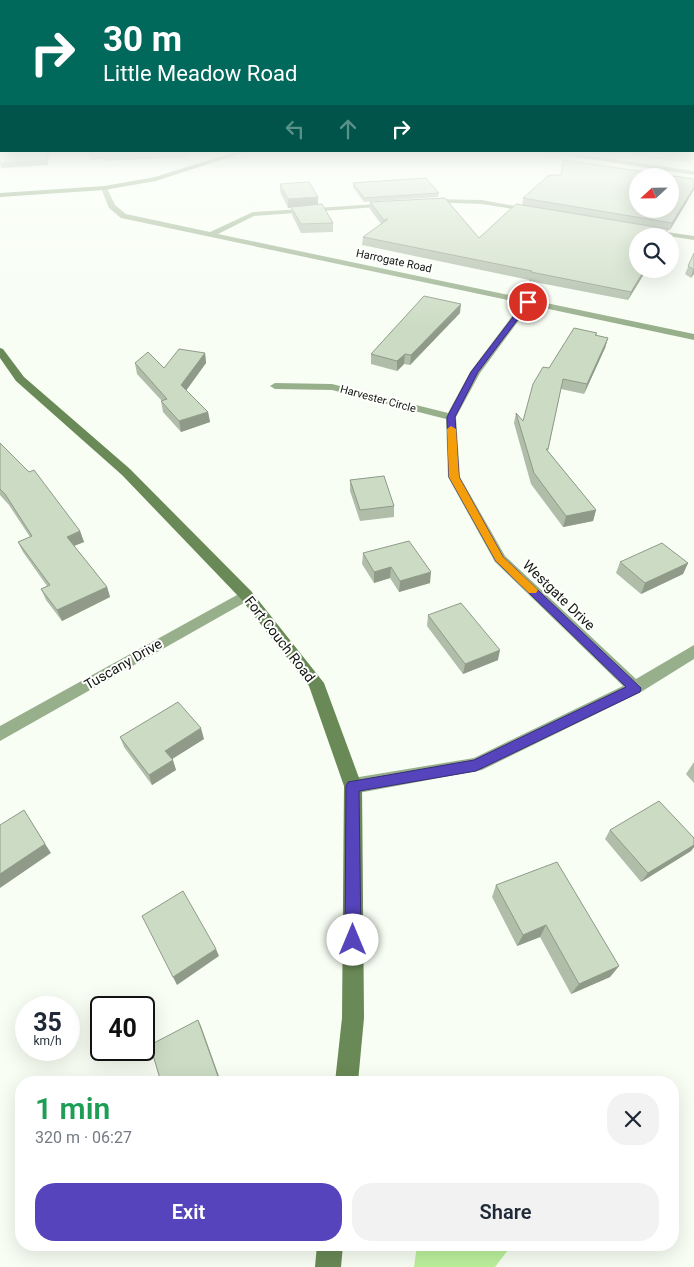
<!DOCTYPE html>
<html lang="en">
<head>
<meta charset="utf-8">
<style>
  body { margin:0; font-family:Roboto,sans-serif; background:#f2f2f3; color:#1f2937; height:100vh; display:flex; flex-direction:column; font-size:19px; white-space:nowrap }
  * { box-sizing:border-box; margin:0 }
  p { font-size:16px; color:#747a83 }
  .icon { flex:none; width:28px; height:28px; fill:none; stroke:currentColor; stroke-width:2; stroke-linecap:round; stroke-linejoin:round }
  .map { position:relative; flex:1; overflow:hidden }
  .sheet { position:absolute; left:15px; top:1076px; width:664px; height:175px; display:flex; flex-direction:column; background:#fff; border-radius:20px; box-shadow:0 5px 20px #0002 }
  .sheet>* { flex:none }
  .top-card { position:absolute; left:0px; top:0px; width:695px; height:152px; box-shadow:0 5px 20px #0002; background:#00695c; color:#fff; overflow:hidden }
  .needle { width:32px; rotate:248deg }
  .buttons { position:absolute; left:629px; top:168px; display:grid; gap:10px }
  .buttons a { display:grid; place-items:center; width:50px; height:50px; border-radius:50%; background:#fff; box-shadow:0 5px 20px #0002; font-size:25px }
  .speed { position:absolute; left:15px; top:996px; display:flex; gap:10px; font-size:25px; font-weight:700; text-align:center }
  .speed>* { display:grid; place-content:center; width:65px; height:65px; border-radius:50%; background:#fff; box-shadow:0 5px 20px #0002; line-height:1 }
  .speed small { font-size:12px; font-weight:400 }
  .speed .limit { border:2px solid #111; border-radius:8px; background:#fff; color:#111 }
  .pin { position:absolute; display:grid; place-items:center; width:42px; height:42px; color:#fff; margin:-21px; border:2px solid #fff; border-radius:50%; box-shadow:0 1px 5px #0007 }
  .me { position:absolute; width:55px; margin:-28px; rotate:0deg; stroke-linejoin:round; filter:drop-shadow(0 0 4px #0008) }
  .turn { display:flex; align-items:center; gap:18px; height:105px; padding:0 20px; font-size:22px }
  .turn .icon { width:65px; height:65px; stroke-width:2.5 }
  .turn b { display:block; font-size:35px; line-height:42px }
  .lanes { display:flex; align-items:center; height:48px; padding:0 20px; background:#0003; justify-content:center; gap:25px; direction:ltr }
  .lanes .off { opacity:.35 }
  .round { display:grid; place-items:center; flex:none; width:52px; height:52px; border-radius:20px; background:#f2f2f3 }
  .headline { display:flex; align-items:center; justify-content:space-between; height:85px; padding:0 20px }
  h1 { font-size:30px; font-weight:600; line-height:38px; color:#1e9e55 }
  .cta { display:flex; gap:10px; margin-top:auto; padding:10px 20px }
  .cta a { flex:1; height:58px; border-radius:20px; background:#5644bc; color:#fff; font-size:20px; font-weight:600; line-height:58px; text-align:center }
  .cta a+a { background:#f2f2f3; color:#1f2937 }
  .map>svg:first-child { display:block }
</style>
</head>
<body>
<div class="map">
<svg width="694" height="1267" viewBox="0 0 694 1267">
  <rect width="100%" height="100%" fill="#f8fef4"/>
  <!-- built -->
  <path fill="#e7fbdc" d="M 694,150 L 694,167 L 691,170 L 562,151 L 694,151 Z"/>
  <!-- green -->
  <path fill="#b3d5a0" d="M 694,150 L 694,159 L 690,162 L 654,159 L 617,151 L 694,151 Z"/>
  <!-- water -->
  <path fill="#bbf09c" d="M 417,1245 L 512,1245 L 495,1267 L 414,1267 Z"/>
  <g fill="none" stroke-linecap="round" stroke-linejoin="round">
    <!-- street -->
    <path fill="#98af8c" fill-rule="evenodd" d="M 539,151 L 556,151 L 694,171 L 694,175 Z
      M 104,186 L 107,188 L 115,205 L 126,214 L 210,232 L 253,212 L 393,203 L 395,204 L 391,206 L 254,216 L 218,234 L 694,334 L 694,340 L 530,305 L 480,373 L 456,417 L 460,477 L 505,556 L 636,679 L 694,645 L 694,659 L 641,692 L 482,770 L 353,794 L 347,792 L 344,786 L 347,780 L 353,778 L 474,758 L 623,686 L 495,562 L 448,477 L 446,419 L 332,390 L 275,389 L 270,386 L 275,383 L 332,384 L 448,413 L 470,372 L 522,303 L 121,218 L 109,208 L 101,188 Z
      M 429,199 L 482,200 L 536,210 L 532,212 L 482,204 L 427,202 L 426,201 Z
      M 646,229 L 694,236 L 694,240 L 649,233 L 645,231 Z
      M 246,590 L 251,591 L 253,595 L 251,599 L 0,741 L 0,726 Z"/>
    <!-- secondary -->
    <path fill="#698956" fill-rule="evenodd" d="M 238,151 L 248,151 L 156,181 L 104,190 L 0,197 L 0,193 L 104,186 L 155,177 Z
      M 0,348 L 3,349 L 24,377 L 130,469 L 251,591 L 324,683 L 362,786 L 364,1018 L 358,1082 L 335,1082 L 342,1018 L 344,786 L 309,686 L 241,599 L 122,475 L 16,381 L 0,358 Z
      M 317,1245 L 343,1245 L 341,1267 L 315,1267 Z"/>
  </g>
  <!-- wall -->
  <path fill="#afbda9" d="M 185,152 L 186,157 L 104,161 L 103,159 L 91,160 L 89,155 Z
    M 694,179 L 670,230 L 668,230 L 638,269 L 647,269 L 628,300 L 529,281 L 529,280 L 362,245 L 363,237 L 381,224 L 370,209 L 370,202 L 479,238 L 522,205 L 523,198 Z
    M 353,183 L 439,193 L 438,197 L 364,202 L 353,187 Z
    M 280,184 L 318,197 L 318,205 L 333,223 L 333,232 L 301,233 L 292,215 L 291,207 L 288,208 L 280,192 Z
    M 694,253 L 694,274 L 691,278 L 685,274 Z
    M 460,313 L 410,365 L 404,364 L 397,371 L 371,364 L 371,354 Z
    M 597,333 L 596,336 L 608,338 L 605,348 L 584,394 L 561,389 L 548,451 L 596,510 L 593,521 L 563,527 L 531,484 L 514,423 L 516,413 L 523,421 L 549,368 Z
    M 205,353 L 206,363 L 186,390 L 208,412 L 210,422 L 181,432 L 163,412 L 161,401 L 162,401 L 137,374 L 135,363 L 164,368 Z
    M 0,443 L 80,531 L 84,542 L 74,546 L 107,587 L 110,597 L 62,621 L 46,600 L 41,589 L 47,586 L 23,552 L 18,542 L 30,537 L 9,505 L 0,495 Z
    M 350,480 L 394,506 L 394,517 L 360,521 L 350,491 Z
    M 363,553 L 430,583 L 399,592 L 390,578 L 374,583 L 362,564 Z
    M 620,562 L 688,563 L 683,574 L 641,594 L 616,573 Z
    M 428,615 L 498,660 L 463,674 L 427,626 Z
    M 120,737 L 204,739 L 172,759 L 176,770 L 152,785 L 124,747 Z
    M 694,762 L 694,783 L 686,774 Z
    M 610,830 L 694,838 L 694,847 L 691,851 L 641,882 L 605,839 Z
    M 496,885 L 619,966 L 610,977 L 571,994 L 540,937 L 517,946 L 492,897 Z
    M 199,1245 L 279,1245 L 279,1246 L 203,1250 L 199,1249 Z"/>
  <!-- shaded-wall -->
  <path fill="#8f9a89" d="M 48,151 L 49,151 L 48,165 L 1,168 L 0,163 Z
    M 694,187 L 694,190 L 670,230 L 672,223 Z
    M 318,197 L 318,205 L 288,208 L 288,199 Z
    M 645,269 L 647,269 L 628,300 L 631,292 Z
    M 694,269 L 694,274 L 691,278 L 693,269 Z
    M 461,304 L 460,313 L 410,365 L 411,355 Z
    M 608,338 L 605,348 L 584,394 L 587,384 Z
    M 205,353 L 206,363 L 183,395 L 181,385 Z
    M 405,354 L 404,364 L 397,371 L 397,361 Z
    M 208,412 L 210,422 L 181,432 L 179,421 Z
    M 596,510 L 593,521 L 563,527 L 566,516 Z
    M 80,531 L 84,542 L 71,547 L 67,537 Z
    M 688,563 L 683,574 L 641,594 L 645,583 Z
    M 391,567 L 390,578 L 374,583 L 374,572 Z
    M 431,572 L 430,583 L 399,592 L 400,581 Z
    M 107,587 L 110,597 L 62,621 L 57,610 Z
    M 500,650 L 498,660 L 463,674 L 465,664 Z
    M 201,728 L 204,739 L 169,761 L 165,751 Z
    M 173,760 L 176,770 L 152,785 L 149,775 Z
    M 30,820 L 51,853 L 0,888 L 0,874 Z
    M 694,845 L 694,847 L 691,851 L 641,882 L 648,873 Z
    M 546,925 L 540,937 L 517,946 L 523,935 Z
    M 216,949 L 219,956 L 177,985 L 173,977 Z
    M 619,966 L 610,977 L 571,994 L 579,984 Z
    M 198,1020 L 201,1026 L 221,1082 L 220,1082 Z"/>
  <!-- building -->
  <path fill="#ccdcc4" stroke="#8f9a89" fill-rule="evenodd" d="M 1,150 L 1,151 L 48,151 L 47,160 L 0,163 L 0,156 Z
    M 90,151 L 184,151 L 185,152 L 102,156 L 103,154 L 89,155 Z
    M 563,160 L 694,179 L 694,187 L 672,223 L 523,198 L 549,175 L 561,175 ZM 638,176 L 670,176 L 670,209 L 638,209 Z
    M 426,178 L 439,193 L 364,198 L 353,183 Z
    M 309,182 L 318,197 L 288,199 L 280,184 Z
    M 445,198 L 479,238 L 516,204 L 668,229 L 664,236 L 638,236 L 638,269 L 645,269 L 631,292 L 531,272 L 532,271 L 363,237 L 388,219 L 384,220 L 370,202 Z
    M 322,204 L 333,223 L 301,224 L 291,207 Z
    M 694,253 L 694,269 L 693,269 L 688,266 Z
    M 424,296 L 461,304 L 411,355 L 405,354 L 397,361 L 371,354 Z
    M 574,328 L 597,333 L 595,335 L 608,338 L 587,384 L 563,379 L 548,449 L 546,449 L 596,510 L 566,516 L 534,473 L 516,413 L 523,421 L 533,384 L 543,367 L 549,368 Z
    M 179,349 L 205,353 L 181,385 L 208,412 L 179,421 L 161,401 L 167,399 L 135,363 L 148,352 L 164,368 Z
    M 0,443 L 29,472 L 34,470 L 80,531 L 67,537 L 107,587 L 57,610 L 41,589 L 50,585 L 18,542 L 32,536 L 5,494 L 0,489 Z
    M 384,476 L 394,506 L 360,510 L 350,480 Z
    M 409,541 L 431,572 L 400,581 L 391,567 L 374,572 L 363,553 Z
    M 662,543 L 688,563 L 645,583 L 620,562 Z
    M 461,603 L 500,650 L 465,664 L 428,615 Z
    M 178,702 L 201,728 L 165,751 L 173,760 L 149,775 L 120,737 Z
    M 659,801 L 694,838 L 694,845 L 648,873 L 610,830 Z
    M 24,810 L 45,844 L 0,874 L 0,825 Z
    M 557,862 L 619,966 L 579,984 L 546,925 L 523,935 L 496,885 Z
    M 183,891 L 216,949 L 173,977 L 142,916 Z
    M 198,1020 L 220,1082 L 161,1082 L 150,1045 Z
    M 199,1245 L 272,1245 L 199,1249 Z"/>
  <!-- sky -->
  <linearGradient id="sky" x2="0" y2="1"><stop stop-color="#96ccca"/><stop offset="0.46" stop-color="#fcfffa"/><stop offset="1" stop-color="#fcfffa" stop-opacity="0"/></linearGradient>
  <rect width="694" height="327" fill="url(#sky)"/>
  <!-- route -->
  <path fill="#5644bc" stroke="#382c7a" d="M 526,300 L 531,302 L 478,372 L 455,417 L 459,477 L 503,557 L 641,688 L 640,692 L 476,771 L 359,791 L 361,940 L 359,946 L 353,948 L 348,946 L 345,940 L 346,786 L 348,782 L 474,760 L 626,687 L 496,561 L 449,477 L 447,417 L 471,372 Z"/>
  <!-- slow -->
  <path fill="#f59e0b" d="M 451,426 L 456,429 L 459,477 L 503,557 L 536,588 L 538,590 L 536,593 L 529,593 L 496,561 L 449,477 L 447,429 Z"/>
  <g text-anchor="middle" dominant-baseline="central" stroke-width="4" stroke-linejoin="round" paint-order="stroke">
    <!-- far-street labels -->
    <g font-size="11" fill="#12170f" stroke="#fff">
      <text transform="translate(394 261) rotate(12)">Harrogate Road</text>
      <text transform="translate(378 399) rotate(15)">Harvester Circle</text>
    </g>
    <!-- street labels -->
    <g font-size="14" fill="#12170f" stroke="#fff">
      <text transform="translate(559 595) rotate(44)">Westgate Drive</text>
      <text transform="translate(280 639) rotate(52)">Fort Couch Road</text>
      <text transform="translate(123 664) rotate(-30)">Tuscany Drive</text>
    </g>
  </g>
</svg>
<div class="buttons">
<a><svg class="needle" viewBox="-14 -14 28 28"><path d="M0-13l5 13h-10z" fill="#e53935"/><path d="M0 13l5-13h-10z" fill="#747a83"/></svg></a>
<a><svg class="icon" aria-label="search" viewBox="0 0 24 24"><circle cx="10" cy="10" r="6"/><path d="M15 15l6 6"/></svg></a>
</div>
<div class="speed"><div>35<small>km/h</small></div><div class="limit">40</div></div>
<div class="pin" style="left:528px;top:302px;background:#d93025"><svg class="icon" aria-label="arrive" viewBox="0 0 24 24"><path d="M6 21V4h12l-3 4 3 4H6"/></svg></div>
<svg class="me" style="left:353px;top:940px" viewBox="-20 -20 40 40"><circle r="19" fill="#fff"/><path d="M0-13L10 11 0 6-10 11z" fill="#5644bc"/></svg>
<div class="top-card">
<div class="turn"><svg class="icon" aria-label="right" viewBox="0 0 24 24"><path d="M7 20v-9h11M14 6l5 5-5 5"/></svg><div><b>30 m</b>Little Meadow Road</div></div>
<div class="lanes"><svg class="icon off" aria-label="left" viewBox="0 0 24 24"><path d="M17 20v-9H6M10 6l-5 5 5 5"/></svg><svg class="icon off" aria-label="ahead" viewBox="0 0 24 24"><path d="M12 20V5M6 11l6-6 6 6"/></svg><svg class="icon" aria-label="right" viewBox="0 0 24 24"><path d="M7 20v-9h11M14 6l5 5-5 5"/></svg></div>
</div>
<section class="sheet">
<div class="headline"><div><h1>1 min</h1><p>320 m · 06:27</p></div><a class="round"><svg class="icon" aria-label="close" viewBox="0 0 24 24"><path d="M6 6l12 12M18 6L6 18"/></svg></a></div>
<div class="cta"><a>Exit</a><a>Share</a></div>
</section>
</div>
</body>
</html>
